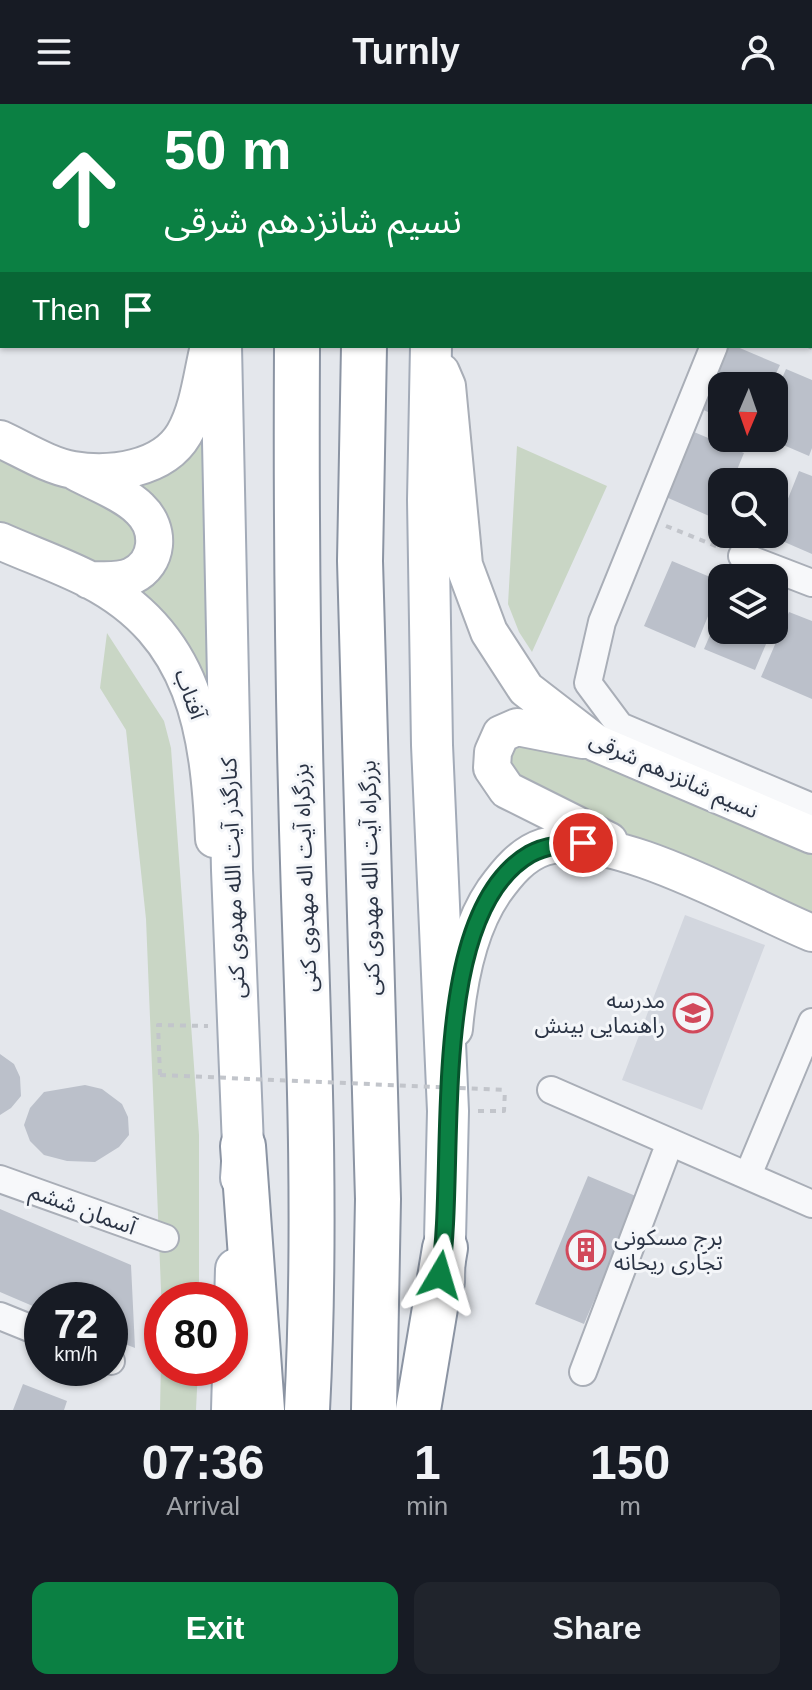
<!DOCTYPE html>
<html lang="en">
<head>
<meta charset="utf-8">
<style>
  body { margin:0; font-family:Helvetica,"Noto Sans Arabic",sans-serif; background:#20242c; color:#f1f3f6; height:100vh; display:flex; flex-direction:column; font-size:30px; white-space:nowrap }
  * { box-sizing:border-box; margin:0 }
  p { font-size:26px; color:#9ea1a6 }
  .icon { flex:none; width:44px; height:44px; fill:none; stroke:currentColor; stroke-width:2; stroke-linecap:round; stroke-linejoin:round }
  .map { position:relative; height:1306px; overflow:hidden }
  .side { display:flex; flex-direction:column; background:#171b24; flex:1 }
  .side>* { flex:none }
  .guide { position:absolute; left:0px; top:0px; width:812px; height:244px; box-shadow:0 2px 6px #0004; background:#0b8043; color:#fff; overflow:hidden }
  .needle { width:52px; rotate:182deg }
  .fabs { position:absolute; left:708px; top:268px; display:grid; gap:16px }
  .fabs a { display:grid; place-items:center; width:80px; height:80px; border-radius:16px; background:#171b24; box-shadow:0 2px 6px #0004; font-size:40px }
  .speed { position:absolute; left:24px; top:1178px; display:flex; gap:16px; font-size:40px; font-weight:700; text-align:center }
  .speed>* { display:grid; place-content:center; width:104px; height:104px; border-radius:50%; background:#171b24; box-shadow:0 2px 6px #0004; line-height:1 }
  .speed small { font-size:20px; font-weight:400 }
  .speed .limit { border:12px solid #d22; background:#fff; color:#111 }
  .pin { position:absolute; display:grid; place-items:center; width:68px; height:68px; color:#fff; margin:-34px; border:4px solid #fff; border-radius:50%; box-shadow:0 2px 8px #0007 }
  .me { position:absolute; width:88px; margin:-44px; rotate:7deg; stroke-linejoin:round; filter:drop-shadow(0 0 6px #0008) }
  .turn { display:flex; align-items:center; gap:28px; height:168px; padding:0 32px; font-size:36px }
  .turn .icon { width:104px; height:104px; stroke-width:2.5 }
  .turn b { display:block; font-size:56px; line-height:68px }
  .then { display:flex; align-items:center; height:76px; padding:0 32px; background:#0003; gap:16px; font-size:30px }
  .eta { display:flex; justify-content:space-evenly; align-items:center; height:136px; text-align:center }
  .eta b { font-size:48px; font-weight:800; line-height:56px }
  .cta { display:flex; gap:16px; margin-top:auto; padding:16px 32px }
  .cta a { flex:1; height:92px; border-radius:16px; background:#0b8043; color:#fff; font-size:32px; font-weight:800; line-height:92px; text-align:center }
  .cta a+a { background:#20242c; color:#f1f3f6 }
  header { display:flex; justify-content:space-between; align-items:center; height:104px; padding:0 32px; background:#171b24; font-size:36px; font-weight:800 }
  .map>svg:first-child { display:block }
</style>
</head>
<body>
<header><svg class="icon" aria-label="menu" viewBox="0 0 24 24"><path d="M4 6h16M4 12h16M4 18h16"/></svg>Turnly<svg class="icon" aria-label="person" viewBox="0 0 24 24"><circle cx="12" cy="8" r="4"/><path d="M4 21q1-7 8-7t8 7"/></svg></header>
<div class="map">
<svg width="812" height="1306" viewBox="0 0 812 1306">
  <rect width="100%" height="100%" fill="#e4e7ec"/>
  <!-- built -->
  <path fill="#d2d6de" d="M 685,811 L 765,841 L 702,1006 L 622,976 Z"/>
  <!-- green -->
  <path fill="#c9d6c5" d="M 204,298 L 217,684 L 125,486 L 157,464 L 111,376 Z
    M 517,342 L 607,382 L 532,548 L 519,528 L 508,500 Z
    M 0,344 L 132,409 L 144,440 L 116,468 L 0,427 Z
    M 107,529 L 164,617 L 171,644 L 199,1031 L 199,1196 L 162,1196 L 162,1264 L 198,1264 L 196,1306 L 160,1306 L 162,1210 L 146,815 L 126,626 L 100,584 Z
    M 539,638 L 584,651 L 812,748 L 812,810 L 654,744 L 511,675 L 507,663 L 515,645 Z"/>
  <!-- building -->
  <path fill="#bbc0ca" d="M 728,242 L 735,242 L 780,261 L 770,282 L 722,282 L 722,314 L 701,305 Z
    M 786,265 L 812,276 L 812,344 L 809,352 L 767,334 L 774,334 L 774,293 Z
    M 694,328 L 744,349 L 732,378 L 722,378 L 722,401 L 716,415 L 666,393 Z
    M 799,367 L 812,372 L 812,450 L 766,430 L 774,430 Z
    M 672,457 L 722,478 L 695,544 L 644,522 Z
    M 722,503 L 722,526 L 772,526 L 755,566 L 704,545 Z
    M 789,508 L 812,517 L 812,595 L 761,573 Z
    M 0,950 L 14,960 L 20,973 L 21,992 L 11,1004 L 0,1011 Z
    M 85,981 L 102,985 L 122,1000 L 128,1013 L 129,1031 L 119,1043 L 95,1058 L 67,1057 L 44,1051 L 30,1037 L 24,1021 L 30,1004 L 44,988 Z
    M 588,1072 L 638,1093 L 584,1220 L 535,1200 Z
    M 0,1105 L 131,1161 L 135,1244 L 110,1234 L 110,1196 L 42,1196 L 42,1206 L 0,1188 Z
    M 23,1280 L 67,1297 L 64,1306 L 13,1306 Z"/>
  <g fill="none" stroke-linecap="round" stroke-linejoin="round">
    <defs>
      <path id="street" d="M 810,2 L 811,0
        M 714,242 L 602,518 L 588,579 L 620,622 L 812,703
        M 742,452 L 812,479
        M 551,986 L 812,1100
        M 748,1071 L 812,918
        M 0,1075 L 165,1134
        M 0,1212 L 42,1229
        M 110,1256 L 111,1257
        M 583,1268 L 670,1038"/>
      <path id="secondary" d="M 441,268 L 447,282 L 464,461 L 489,528 L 526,585 L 596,639 L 812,731
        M 0,335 C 22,345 49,362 73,366 C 110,372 163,366 184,330 C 199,304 202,270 209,242
        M 76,368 C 96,379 124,389 140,405 C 161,425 159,459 132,472 C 120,478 103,476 89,476
        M 0,437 C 29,450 61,461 90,476 C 196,531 209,627 214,735
        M 583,636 L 517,623 L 501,630 L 493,648 L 492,664 L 507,686 L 609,737
        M 454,925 C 458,879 468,825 494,787 C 507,769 522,750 544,743 C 611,723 746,802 812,829"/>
      <path id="primary" d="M 228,2 L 228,0
        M 435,2 L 435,0
        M 221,242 L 232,766 L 243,1042 L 241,1074
        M 431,242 L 428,396 L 432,641 L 448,1007 L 444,1178
        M 232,1306 L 236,1165"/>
      <path id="highway" d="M 302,2 L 302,0
        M 368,2 L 368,0
        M 297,242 C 296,425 298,609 304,792 C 310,963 316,1135 307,1306
        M 364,242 L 360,457 L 378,1095 L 374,1306
        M 243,1042 L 262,1306
        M 418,1306 L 445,1144"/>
    </defs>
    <!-- street casing -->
    <use href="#street" stroke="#a9aeb7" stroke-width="30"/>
    <!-- secondary casing -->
    <use href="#secondary" stroke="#a9aeb7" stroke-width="40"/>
    <!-- primary casing -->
    <use href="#primary" stroke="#a3abb8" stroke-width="44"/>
    <!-- highway casing -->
    <use href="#highway" stroke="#8b94a3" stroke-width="48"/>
    <!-- path -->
    <path stroke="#c2c5cb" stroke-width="4" stroke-dasharray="6 6" stroke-linecap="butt" d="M 808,242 L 812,244
      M 666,422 L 721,444
      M 160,971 L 158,921 L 208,922
      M 478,1007 L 504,1007 L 505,986"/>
    <!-- street -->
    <use href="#street" stroke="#f7f8fa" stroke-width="26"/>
    <!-- secondary -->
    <use href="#secondary" stroke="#fff" stroke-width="36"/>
    <!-- primary -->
    <use href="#primary" stroke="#fff" stroke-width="40"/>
    <!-- highway -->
    <use href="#highway" stroke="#fff" stroke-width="44"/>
    <!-- path-bridge -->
    <path stroke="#c2c5cb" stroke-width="4" stroke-dasharray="6 6" stroke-linecap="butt" d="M 160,971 L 505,986"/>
  </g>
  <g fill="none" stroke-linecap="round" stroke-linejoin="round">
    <defs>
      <path id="route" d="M 440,1171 C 458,1066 424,811 530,750 C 546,741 565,740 583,739"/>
    </defs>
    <!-- route casing -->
    <use href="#route" stroke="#07532c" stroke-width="20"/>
    <!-- route -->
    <use href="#route" stroke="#0b8043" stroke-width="14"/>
  </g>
  <!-- icons -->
  <defs>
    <symbol id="school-ring" viewBox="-11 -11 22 22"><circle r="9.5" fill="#f4f6f9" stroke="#d1495b" stroke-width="1.5"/><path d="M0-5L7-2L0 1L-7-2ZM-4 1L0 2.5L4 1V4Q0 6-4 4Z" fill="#d1495b"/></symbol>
    <symbol id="building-ring" viewBox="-11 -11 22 22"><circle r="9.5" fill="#f4f6f9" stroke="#d1495b" stroke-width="1.5"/><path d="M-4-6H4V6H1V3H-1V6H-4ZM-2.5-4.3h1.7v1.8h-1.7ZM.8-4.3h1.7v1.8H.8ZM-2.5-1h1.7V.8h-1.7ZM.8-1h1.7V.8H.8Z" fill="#d1495b"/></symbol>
  </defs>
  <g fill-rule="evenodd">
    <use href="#school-ring" x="671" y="887" width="44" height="44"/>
    <use href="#building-ring" x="564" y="1124" width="44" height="44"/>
  </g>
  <g text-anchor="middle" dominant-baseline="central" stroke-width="6" stroke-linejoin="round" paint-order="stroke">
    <!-- street labels -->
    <g font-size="22" fill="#2b3445" stroke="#f4f6f9">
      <text transform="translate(190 590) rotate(70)">آفتاب</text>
      <text transform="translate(674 671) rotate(24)">نسیم شانزدهم شرقی</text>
      <text transform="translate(233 774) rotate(-92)">کنارگذر آیت الله مهدوی کنی</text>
      <text transform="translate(305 774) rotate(-92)">بزرگراه آیت اله مهدوی کنی</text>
      <text transform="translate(370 774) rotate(-91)">بزرگراه آیت الله مهدوی کنی</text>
      <text transform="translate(83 1105) rotate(20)">آسمان ششم</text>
    </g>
    <!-- poi labels -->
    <g font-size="22" fill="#2b3445" stroke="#f4f6f9" text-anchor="end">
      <text x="665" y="896">مدرسه<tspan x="665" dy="25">راهنمایی بینش</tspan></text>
      <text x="614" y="1133" text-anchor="start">برج مسکونی<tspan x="614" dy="25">تجاری ریحانه</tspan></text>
    </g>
  </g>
</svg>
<div class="fabs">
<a><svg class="needle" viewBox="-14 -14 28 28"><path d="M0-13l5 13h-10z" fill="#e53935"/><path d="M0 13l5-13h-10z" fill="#9ea1a6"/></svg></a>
<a><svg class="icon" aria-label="search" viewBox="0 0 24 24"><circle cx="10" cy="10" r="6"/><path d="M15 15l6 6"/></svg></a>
<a><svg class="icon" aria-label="layers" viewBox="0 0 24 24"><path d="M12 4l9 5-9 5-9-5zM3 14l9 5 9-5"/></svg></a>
</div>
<div class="speed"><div>72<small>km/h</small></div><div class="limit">80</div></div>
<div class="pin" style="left:583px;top:739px;background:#d93025"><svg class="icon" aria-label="arrive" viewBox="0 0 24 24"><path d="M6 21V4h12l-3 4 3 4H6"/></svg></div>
<svg class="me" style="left:440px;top:1171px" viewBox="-20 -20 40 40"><path d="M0-17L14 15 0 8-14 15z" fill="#0b8043" stroke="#fff" stroke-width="4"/></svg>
<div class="guide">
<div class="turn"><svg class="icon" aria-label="ahead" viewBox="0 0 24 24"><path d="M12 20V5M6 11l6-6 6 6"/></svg><div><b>50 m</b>نسیم شانزدهم شرقی</div></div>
<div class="then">Then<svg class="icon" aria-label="arrive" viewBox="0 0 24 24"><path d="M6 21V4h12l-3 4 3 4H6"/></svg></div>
</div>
</div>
<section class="side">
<div class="eta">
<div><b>07:36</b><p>Arrival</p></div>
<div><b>1</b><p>min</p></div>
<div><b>150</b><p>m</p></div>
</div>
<div class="cta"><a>Exit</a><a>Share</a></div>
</section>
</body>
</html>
